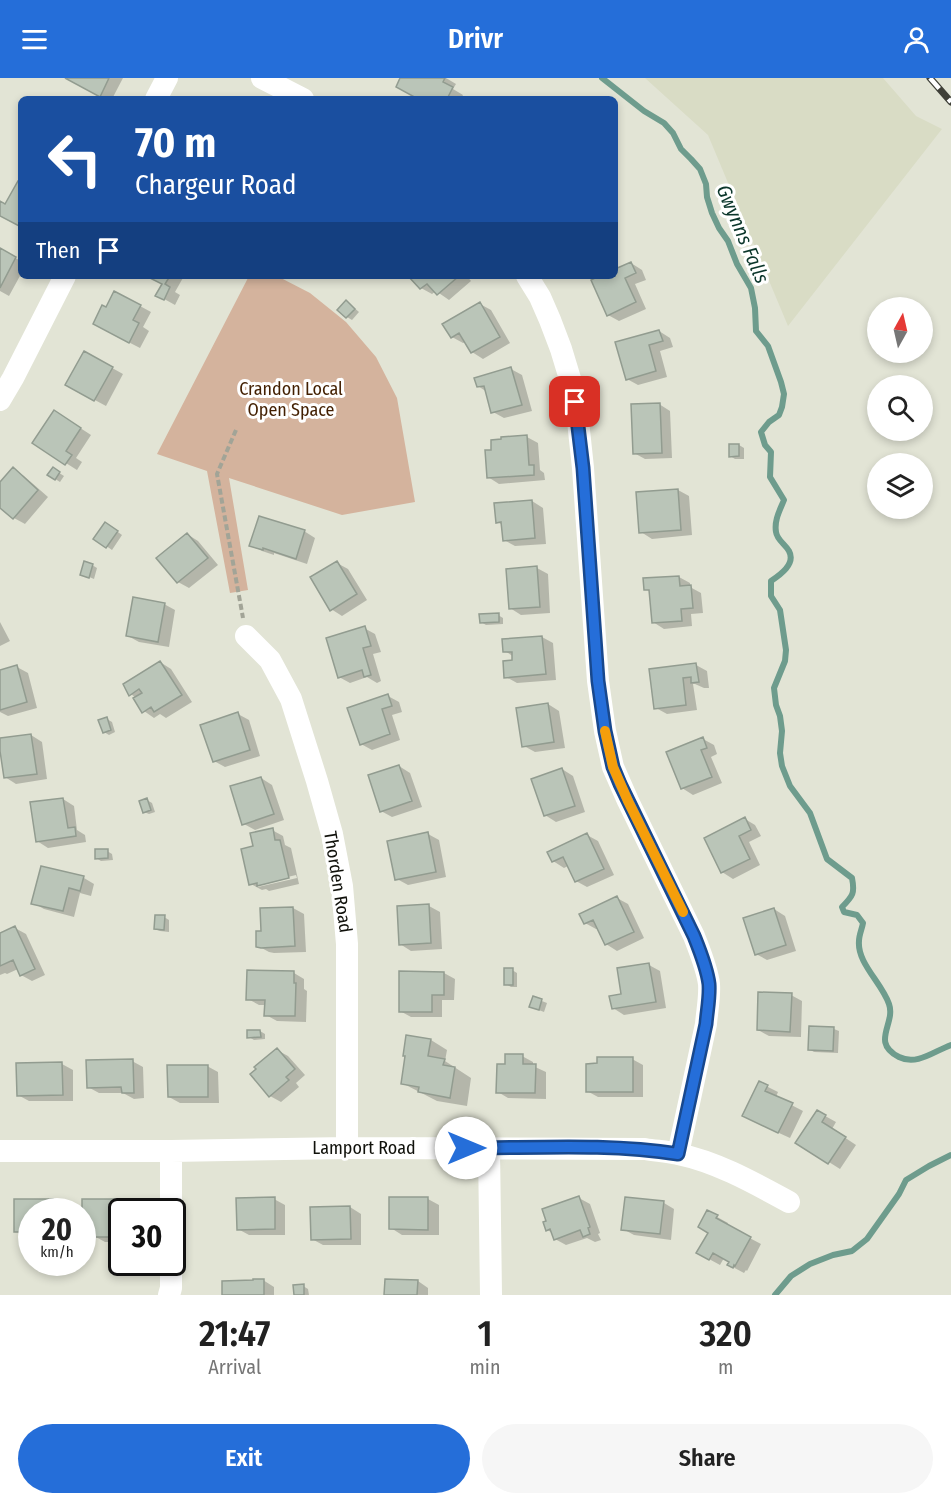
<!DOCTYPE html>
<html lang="en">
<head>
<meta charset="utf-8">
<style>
  body { margin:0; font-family:"Fira Sans Condensed",sans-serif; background:#f6f6f6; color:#222; height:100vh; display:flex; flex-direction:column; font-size:22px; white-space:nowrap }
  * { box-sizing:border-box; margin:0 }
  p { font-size:20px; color:#767676 }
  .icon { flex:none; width:33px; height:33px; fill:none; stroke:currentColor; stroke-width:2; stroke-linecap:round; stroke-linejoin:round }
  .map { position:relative; height:1217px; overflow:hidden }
  .details { display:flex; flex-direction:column; background:#fff; flex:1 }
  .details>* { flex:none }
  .top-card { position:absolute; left:18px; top:18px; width:600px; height:183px; border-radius:9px; box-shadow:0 3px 9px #0003; background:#1a4fa0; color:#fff; overflow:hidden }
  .needle { width:39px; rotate:8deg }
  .controls { position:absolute; left:867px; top:219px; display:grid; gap:12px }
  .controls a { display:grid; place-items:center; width:66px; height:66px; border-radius:50%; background:#fff; box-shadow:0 3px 9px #0003; font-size:30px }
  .speed { position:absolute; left:18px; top:1120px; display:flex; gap:12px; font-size:30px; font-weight:700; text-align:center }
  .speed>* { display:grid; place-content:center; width:78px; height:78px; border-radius:50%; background:#fff; box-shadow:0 3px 9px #0003; line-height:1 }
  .speed small { font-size:15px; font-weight:400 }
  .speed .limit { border:3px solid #111; border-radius:9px; background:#fff; color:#111 }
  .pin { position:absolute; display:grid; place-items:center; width:51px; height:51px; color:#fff; margin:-26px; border-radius:12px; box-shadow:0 3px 9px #0006 }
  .me { position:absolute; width:66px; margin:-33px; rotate:90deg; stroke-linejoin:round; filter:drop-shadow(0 0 4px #0008) }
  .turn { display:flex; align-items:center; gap:21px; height:126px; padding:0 18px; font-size:27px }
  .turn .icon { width:78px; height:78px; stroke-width:2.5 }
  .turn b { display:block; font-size:42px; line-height:51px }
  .then { display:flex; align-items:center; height:57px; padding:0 18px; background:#0003; gap:12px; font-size:22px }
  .eta { display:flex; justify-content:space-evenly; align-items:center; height:102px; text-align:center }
  .eta b { font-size:36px; font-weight:600; line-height:42px }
  .cta { display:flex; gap:12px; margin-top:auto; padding:12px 18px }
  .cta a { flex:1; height:69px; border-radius:36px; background:#256ed9; color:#fff; font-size:24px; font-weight:600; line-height:69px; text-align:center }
  .cta a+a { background:#f6f6f6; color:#222 }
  header { display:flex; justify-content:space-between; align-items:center; height:78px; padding:0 18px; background:#256ed9; color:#fff; font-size:27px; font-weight:600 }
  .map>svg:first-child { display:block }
</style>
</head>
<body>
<header><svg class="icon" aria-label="menu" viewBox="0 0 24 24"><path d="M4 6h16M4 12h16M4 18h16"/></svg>Drivr<svg class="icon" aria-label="person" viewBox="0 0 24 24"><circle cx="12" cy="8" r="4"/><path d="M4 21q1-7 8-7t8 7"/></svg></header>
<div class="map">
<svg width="951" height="1217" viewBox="0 0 951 1217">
  <rect width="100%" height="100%" fill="#e2e4d5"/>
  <!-- built -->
  <path fill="#d9dcc5" d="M 645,0 L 883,0 L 916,38 L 942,51 L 788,248 L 708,57 Z"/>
  <!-- green -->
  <path fill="#d4b39d" d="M 249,198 L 277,198 L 310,215 L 346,244 L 376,279 L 397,320 L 415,424 L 342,437 L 229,400 L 248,512 L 230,515 L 207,393 L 157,376 Z"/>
  <!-- shadow -->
  <path fill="#0003" fill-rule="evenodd" d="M 67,0 L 123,0 L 112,21 L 106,21 Z
    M 402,0 L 446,0 L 456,6 L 453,11 L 463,17 L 461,21 L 421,21 Z
    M 0,172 L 21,183 L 21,196 L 9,218 L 0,213 Z
    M 631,185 L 642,192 L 646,202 L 635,206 L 646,231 L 619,243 L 608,237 L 603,198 L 615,198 L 615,193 Z
    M 148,198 L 184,198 L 175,214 L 180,217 L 175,227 L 157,217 L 163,206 Z
    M 410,198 L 467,198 L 471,203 L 449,222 L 436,213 L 432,216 L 421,210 Z
    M 480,226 L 491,232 L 510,265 L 483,281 L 472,274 L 466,264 L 463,265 L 452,259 Z
    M 351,227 L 359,234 L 352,242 L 347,239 Z
    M 140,228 L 151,234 L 143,249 L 149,253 L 140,270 L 105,252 Z
    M 659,253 L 670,260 L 673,269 L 660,273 L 667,299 L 638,307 L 627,301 L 617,265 Z
    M 85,275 L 123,296 L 106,328 L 67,307 Z
    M 511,291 L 522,297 L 532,333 L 504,340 L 493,334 L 487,314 L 478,308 Z
    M 659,326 L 670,333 L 672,380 L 645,381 L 634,375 Z
    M 65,340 L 91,357 L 76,380 L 82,384 L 77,392 L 34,365 Z
    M 527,359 L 538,365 L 540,392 L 544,395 L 545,402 L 499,406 L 488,399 Z
    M 739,367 L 744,370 L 744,381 L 735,381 L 730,378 Z
    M 13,391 L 24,398 L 48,419 L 25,446 L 14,440 L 0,428 L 0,407 Z
    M 53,391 L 64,398 L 60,404 L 49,397 Z
    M 678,412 L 689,418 L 692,457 L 652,461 L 641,454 Z
    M 532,423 L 543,430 L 546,466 L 515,468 L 504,462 L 503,447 L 497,444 Z
    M 111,449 L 122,457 L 112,472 L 95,460 Z
    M 304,453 L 315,460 L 307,486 L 274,475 L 274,477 L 262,473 L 251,467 Z
    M 187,456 L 198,463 L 218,487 L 189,510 L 178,504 Z
    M 337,485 L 348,491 L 367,522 L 342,538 L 331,531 Z
    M 92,487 L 97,490 L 94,501 L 82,496 Z
    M 537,490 L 548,496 L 550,535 L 521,537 L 510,530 Z
    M 679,499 L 690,505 L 690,509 L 701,515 L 703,535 L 691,536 L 692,548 L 664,551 L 653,544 L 651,514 L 646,511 Z
    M 164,526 L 175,532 L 169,569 L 139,564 L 128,558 Z
    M 498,537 L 503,540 L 503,546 L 486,547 L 481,544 Z
    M 0,544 L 10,563 L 0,568 Z
    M 364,550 L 375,556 L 381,574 L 373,576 L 381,603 L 377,605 L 367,599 L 350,605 L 339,599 Z
    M 542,559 L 553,565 L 556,602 L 517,605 L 506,599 L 514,583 L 514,579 L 505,573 Z
    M 160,584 L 171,591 L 192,624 L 166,640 L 160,636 L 154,640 L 144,633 L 136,620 L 131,616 Z
    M 696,587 L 707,593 L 709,610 L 704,610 L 695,606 L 693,606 L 697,632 L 667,636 L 656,630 L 651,593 Z
    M 17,589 L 28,595 L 37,630 L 8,638 L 0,634 L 0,593 Z
    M 388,618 L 399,624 L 402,634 L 392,637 L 400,662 L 372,672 L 361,666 Z
    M 548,626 L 559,633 L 565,670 L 535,674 L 524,668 Z
    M 238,636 L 249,642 L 260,678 L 225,689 L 214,683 Z
    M 107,641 L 112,644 L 115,654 L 109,657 L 104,654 Z
    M 31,657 L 42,664 L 47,701 L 16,706 L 5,699 L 0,662 Z
    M 703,661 L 714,667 L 717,676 L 711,679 L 722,705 L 693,717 L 682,710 Z
    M 399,688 L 410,695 L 422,729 L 392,739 L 381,733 Z
    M 562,691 L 573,698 L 585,734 L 556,744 L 545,737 Z
    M 261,700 L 272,707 L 284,742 L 255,752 L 244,746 Z
    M 63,721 L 74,728 L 77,752 L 85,757 L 86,764 L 48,770 L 37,763 Z
    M 147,722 L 152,725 L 155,734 L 149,736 L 144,734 Z
    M 745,741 L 755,747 L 761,758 L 749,764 L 760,787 L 733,801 L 722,794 Z
    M 272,752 L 283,758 L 285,767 L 291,770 L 299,806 L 269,813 L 266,811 L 262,812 L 251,806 L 255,769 ZM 296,797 L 297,800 L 258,809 L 258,806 Z
    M 428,756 L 439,762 L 446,799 L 408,807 L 397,801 Z
    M 587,757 L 598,763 L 614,797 L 587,809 L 576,803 L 568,788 L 564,790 L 553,783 Z
    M 107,773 L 112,776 L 113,782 L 101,783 L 96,780 Z
    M 42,790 L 84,800 L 94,806 L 91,818 L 80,815 L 74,839 L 44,831 L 33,825 Z
    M 617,820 L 628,826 L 644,860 L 617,873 L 606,866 L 599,850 L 596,851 L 585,845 Z
    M 429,828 L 440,834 L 442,871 L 411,873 L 400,866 Z
    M 293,830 L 304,836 L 306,874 L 274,875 L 269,874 L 258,868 L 263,854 Z
    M 774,831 L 785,838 L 796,873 L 767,882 L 756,876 Z
    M 164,839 L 169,842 L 169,854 L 160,853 L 155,851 Z
    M 15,850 L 26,856 L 45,897 L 32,903 L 21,897 L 18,891 L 7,896 L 5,895 L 0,897 L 0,857 Z
    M 649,887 L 660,893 L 666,930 L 624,937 L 613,930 Z
    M 512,892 L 517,895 L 517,909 L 511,909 L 506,906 Z
    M 294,895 L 304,901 L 304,911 L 307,913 L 306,944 L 277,943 L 266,937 L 266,927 L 259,927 L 248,921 Z
    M 444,895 L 455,901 L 454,922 L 442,922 L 442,939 L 411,939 L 400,933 Z
    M 791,917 L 802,923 L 801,959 L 769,958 L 758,952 Z
    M 534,920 L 547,925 L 544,934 L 531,929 Z
    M 834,951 L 839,953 L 838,975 L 814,974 L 809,971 Z
    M 260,953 L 265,956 L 265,961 L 254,962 L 249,959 Z
    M 431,962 L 447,972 L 445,983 L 471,1000 L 467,1028 L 437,1023 L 402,1005 Z
    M 277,972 L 288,978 L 305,997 L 296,1005 L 299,1009 L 281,1024 L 270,1018 Z
    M 522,978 L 533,984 L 533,988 L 546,994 L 546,1021 L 508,1020 L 498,1014 L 506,987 Z
    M 632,981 L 643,987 L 643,1019 L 598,1019 L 587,1013 Z
    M 132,983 L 143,989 L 144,1020 L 134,1021 L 123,1015 L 99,1015 L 88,1009 Z
    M 62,986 L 73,992 L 73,1023 L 29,1023 L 18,1017 Z
    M 207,988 L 218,994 L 219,1025 L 180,1025 L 169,1019 Z
    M 760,1005 L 778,1014 L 776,1019 L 803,1033 L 790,1060 L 755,1044 Z
    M 818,1034 L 836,1044 L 832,1051 L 856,1067 L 840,1091 L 797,1064 Z
    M 391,1120 L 428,1121 L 439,1127 L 439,1157 L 402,1157 L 391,1150 Z
    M 579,1120 L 590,1126 L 600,1155 L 598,1156 L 601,1162 L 595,1164 L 587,1160 L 566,1167 L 555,1161 L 553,1155 L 547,1152 Z
    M 274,1121 L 285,1127 L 285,1157 L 249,1157 L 238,1151 Z
    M 119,1122 L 130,1129 L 130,1134 L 122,1134 L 122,1164 L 105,1164 L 94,1158 L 94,1154 L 84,1148 Z
    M 16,1123 L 52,1123 L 63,1129 L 63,1134 L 32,1134 L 32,1159 L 27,1159 L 16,1153 Z
    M 664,1125 L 674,1131 L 671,1162 L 634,1157 L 623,1151 Z
    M 350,1129 L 361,1136 L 361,1167 L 323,1167 L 312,1161 Z
    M 708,1134 L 728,1145 L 727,1148 L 761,1166 L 747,1193 L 746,1192 L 744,1195 L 729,1187 L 731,1183 L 724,1180 L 720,1187 L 698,1175 L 709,1154 Z
    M 263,1202 L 274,1209 L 274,1217 L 224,1217 Z
    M 418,1203 L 428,1210 L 428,1217 L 386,1217 Z
    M 303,1208 L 308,1211 L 309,1217 L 296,1217 Z"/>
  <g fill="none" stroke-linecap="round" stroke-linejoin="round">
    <!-- stream -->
    <path stroke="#6e9c8d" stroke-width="6" d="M 602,0 L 644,33 L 664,45 L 673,55 L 681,71 L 691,81 L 700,91 L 706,106 L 707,119 L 712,135 L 719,150 L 728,163 L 737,186 L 751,210 L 755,230 L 756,253 L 768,268 L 781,304 L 784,316 L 782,329 L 779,337 L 769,344 L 761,354 L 765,367 L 771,374 L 770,399 L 784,422 C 780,432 774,442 776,454 C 777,462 785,466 789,473 C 796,486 780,497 771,503 L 771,518 L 780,532 L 786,572 L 785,583 L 774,610 L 776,627 L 780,638 L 782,653 L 780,675 L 782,688 L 790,708 L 810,735 L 827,781 L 852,800 C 855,815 853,818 842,829 L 844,834 L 857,837 L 863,845 C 862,851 859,857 859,863 C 857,885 882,905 889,926 C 896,946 870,964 899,979 C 917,988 934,973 951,967
      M 775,1217 L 791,1198 L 810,1186 L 833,1177 L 852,1173 L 867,1161 L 899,1116 L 906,1102 L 929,1088 L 951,1077"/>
  </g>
  <!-- building -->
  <path fill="#bac5b8" stroke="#929c90" stroke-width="1.5" d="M 65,0 L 109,0 L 100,19 Z
    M 400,0 L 445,0 L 443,4 L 453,9 L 447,21 L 418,21 L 396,9 Z
    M 18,103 L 21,104 L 21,149 L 0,138 L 0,123 L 5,126 Z
    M 0,170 L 16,179 L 0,210 Z
    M 631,184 L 636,195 L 625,200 L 636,224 L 607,238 L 591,202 L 599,198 L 615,198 L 615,191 Z
    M 146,198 L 170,198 L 165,206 L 170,209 L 164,222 L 155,218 L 162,206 Z
    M 408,198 L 459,198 L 437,217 L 427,206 L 420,211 Z
    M 114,213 L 141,227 L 133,242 L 139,245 L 129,265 L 93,246 L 102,227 L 106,229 Z
    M 346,222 L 355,231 L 346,240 L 337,232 Z
    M 480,224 L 500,259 L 471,275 L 459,255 L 451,260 L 442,246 Z
    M 659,252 L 663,263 L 649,267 L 656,293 L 626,302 L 615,264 Z
    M 84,273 L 113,289 L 94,323 L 65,307 Z
    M 511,289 L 522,327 L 491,335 L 484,308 L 477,309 L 474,300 Z
    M 660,325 L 662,375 L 633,376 L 631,326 Z
    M 54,332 L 81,350 L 66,373 L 72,377 L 65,387 L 32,365 Z
    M 527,357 L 529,387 L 534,387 L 534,397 L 487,400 L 485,372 L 491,372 L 491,362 L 501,361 L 501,359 Z
    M 729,366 L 739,366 L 739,378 L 729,379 Z
    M 13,389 L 38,412 L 13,441 L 0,430 L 0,404 Z
    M 53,389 L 60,394 L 55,402 L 47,397 Z
    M 678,411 L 681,452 L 639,455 L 636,414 Z
    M 532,422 L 535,460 L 503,463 L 501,444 L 496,445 L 494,425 Z
    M 259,438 L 305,452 L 296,481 L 263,470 L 263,472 L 249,468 Z
    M 105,444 L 118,453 L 106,470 L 93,461 Z
    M 187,455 L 208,480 L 177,505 L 156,480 Z
    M 84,483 L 93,486 L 89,500 L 80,497 Z
    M 337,483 L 357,516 L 330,533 L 310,499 Z
    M 537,488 L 540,529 L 509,531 L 506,491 Z
    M 679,498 L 680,508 L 691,507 L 693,530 L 681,531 L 682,543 L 652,545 L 649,512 L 644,512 L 643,500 Z
    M 133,519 L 165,525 L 158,564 L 126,558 Z
    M 499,535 L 499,544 L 480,545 L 479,536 Z
    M 365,548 L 371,568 L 363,570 L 371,597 L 364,599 L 362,592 L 338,600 L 326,560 Z
    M 542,558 L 546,596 L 504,600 L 503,583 L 512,582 L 512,574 L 503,574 L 502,561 Z
    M 160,583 L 182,617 L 154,634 L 151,629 L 142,635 L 133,620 L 142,615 L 139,611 L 129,618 L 123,606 Z
    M 696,585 L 699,604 L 691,605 L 691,599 L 683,600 L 686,627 L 654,631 L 649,591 Z
    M 17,587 L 27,624 L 0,632 L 0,592 Z
    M 388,616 L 392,628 L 382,631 L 390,656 L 360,667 L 347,630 Z
    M 548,625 L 554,664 L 522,669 L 516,630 Z
    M 238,634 L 250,672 L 213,684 L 200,647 Z
    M 107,639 L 111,652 L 103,655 L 98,642 Z
    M 31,656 L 37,696 L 4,700 L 0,673 L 0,660 Z
    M 703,659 L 707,670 L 701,672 L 712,699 L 681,711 L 666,674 Z
    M 399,687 L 412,723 L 380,734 L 368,697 Z
    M 562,690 L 575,728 L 544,738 L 531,701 Z
    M 261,699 L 274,736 L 242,747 L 230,708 Z
    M 63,720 L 68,750 L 75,749 L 76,758 L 36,764 L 30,724 Z
    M 147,720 L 151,732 L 143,735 L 139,723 Z
    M 745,739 L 751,752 L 739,758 L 750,781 L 721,795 L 704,760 Z
    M 273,750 L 275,762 L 280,762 L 289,800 L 257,808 L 257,805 L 249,807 L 241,771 L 253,768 L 250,755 Z
    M 428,754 L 436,794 L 395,802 L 387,763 Z
    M 587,755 L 604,791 L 575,804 L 563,779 L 552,784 L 547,774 Z
    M 95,771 L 108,771 L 108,780 L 95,781 Z
    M 41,788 L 84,798 L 80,813 L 69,810 L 63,833 L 31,826 Z
    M 617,818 L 634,854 L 605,867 L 593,842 L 584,846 L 579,836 Z
    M 429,826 L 431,865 L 399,867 L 397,828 Z
    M 293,829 L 295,868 L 261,870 L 256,869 L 256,853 L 261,853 L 260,830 Z
    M 774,830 L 786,867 L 755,877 L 743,840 Z
    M 155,837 L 165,837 L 164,852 L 154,851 Z
    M 15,848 L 35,891 L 20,898 L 13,882 L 0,888 L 0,855 Z
    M 649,885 L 656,924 L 612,931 L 609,918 L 621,916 L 617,890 Z
    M 504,890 L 513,890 L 513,907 L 504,907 Z
    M 247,892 L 294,893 L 294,905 L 296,905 L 295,938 L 264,938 L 265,922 L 246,922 Z
    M 399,893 L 444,894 L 444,917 L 432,917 L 432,934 L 399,934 Z
    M 758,914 L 792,915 L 790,954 L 757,952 Z
    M 533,918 L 542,921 L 539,932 L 529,929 Z
    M 809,948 L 834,949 L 833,973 L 808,972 Z
    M 247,952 L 260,952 L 261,959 L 247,960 Z
    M 406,957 L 431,961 L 428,978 L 445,981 L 443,987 L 455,989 L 450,1020 L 418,1014 L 419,1009 L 401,1006 L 405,978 L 403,978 Z
    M 277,970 L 295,991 L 286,999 L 289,1002 L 269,1019 L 250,996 L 256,991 L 254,989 Z
    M 505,976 L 523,976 L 523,986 L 536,986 L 535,1015 L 496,1015 L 497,986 L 505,986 Z
    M 597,979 L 633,979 L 633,1014 L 586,1014 L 586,986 L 597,985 Z
    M 133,981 L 134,1015 L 122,1015 L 121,1009 L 87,1010 L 86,982 Z
    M 62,984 L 63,1017 L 17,1018 L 16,985 Z
    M 167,987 L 208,987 L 208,1019 L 168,1019 Z
    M 759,1003 L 768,1007 L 765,1013 L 793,1025 L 778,1055 L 742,1038 Z
    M 817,1032 L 826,1037 L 822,1044 L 846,1059 L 828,1086 L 795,1065 Z
    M 579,1118 L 590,1149 L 588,1150 L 590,1156 L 583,1159 L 580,1152 L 554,1162 L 550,1151 L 546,1153 L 543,1144 L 546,1143 L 542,1131 Z
    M 275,1119 L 275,1151 L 237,1152 L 236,1120 Z
    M 389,1119 L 428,1119 L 428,1152 L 389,1151 Z
    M 625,1119 L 664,1123 L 660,1156 L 621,1152 Z
    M 14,1121 L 53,1121 L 53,1134 L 32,1134 L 32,1156 L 24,1157 L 24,1154 L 14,1154 Z
    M 82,1121 L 119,1121 L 120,1149 L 111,1149 L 112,1159 L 92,1159 L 92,1149 L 82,1149 Z
    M 350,1128 L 351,1161 L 311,1162 L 310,1129 Z
    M 707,1132 L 718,1137 L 716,1140 L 751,1159 L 735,1188 L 734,1187 L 733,1190 L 727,1187 L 729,1184 L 713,1175 L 709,1182 L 696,1175 L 708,1155 L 698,1149 Z
    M 253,1201 L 264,1201 L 264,1217 L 222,1217 L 222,1203 L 253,1202 Z
    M 385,1201 L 418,1202 L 417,1217 L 384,1217 Z
    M 304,1206 L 304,1217 L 294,1217 L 293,1207 Z"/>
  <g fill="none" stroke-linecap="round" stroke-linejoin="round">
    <!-- path -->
    <path stroke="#a2a497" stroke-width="4" stroke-dasharray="6 3" stroke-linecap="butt" d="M 236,352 L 217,396 L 243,540"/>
    <!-- minor -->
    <path stroke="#fff" stroke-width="22" d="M 262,0 L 303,21
      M 156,21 L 167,0
      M 527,198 L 540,219 L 550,242 L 561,271 L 571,304 L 578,343 L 583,390 L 598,603 L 605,653 L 613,689 L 628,723 L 694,858 C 700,874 707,890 709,906 C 710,919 707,933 706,946 L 678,1076
      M 0,322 L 13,300 L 65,198
      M 246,558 L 270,582 L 291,621 L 317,703 L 332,756 L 342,808 L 347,866 L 347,1070
      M 489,1070 L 491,1217
      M 0,1073 L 171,1073 L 347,1070 L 645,1071 C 656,1073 667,1073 678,1076 C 717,1084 754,1105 789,1124
      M 171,1073 L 171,1134
      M 169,1217 L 171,1210 L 171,1185"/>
    <defs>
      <path id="rail" d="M 930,0 L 951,24"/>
    </defs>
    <!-- rail casing -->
    <use href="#rail" stroke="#3f4038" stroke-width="7"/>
    <!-- rail -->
    <use href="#rail" stroke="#fff" stroke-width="4.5" stroke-dasharray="14" stroke-linecap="butt"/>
  </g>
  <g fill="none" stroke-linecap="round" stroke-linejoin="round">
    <defs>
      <path id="route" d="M 466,1070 C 536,1070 608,1065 678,1076 L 706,946 C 707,933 710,919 709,906 C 707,890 700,873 694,858 L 620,706 L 613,689 L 605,653 L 598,603 L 583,390 L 575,324"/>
    </defs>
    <!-- route casing -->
    <use href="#route" stroke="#18488d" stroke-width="15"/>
    <!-- route -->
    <use href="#route" stroke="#256ed9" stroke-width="10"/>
    <!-- slow -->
    <path stroke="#f59e0b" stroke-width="10" d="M 605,653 L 613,689 L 628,723 L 683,834"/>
  </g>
  <g text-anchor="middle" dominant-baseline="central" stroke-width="6" stroke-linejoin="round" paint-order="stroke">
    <!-- park labels -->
    <g font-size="18" fill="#421f01" stroke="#fff">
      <text x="291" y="311">Crandon Local<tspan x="291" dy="21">Open Space</tspan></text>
    </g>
    <!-- street labels -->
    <g font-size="18" fill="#10110b" stroke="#fff">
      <text transform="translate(338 804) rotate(81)">Thorden Road</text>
      <text x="364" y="1070">Lamport Road</text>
    </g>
    <!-- water labels -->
    <g font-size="20" font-style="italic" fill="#0b362b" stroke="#fff">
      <text transform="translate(743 156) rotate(67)">Gwynns Falls</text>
    </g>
  </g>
</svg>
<div class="controls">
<a><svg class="needle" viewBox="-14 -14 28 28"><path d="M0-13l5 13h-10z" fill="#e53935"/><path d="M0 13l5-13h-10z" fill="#767676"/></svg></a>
<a><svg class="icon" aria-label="search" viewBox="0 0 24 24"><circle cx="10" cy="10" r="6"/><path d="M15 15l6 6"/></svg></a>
<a><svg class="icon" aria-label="layers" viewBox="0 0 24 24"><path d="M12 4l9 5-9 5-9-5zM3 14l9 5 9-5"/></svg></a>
</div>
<div class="speed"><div>20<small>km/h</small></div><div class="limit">30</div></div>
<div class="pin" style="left:575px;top:324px;background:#d93025"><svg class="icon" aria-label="arrive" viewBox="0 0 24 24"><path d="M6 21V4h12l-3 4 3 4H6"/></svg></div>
<svg class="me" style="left:466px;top:1070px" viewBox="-20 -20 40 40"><circle r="19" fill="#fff"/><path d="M0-13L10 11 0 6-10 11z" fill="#256ed9"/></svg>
<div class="top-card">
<div class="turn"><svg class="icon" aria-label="left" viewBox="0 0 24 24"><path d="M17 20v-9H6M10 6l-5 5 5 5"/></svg><div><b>70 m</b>Chargeur Road</div></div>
<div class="then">Then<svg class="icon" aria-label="arrive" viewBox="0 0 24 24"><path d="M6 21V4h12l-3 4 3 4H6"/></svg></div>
</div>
</div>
<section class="details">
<div class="eta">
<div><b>21:47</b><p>Arrival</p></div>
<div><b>1</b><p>min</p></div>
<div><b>320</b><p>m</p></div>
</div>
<div class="cta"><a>Exit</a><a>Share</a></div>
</section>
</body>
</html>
